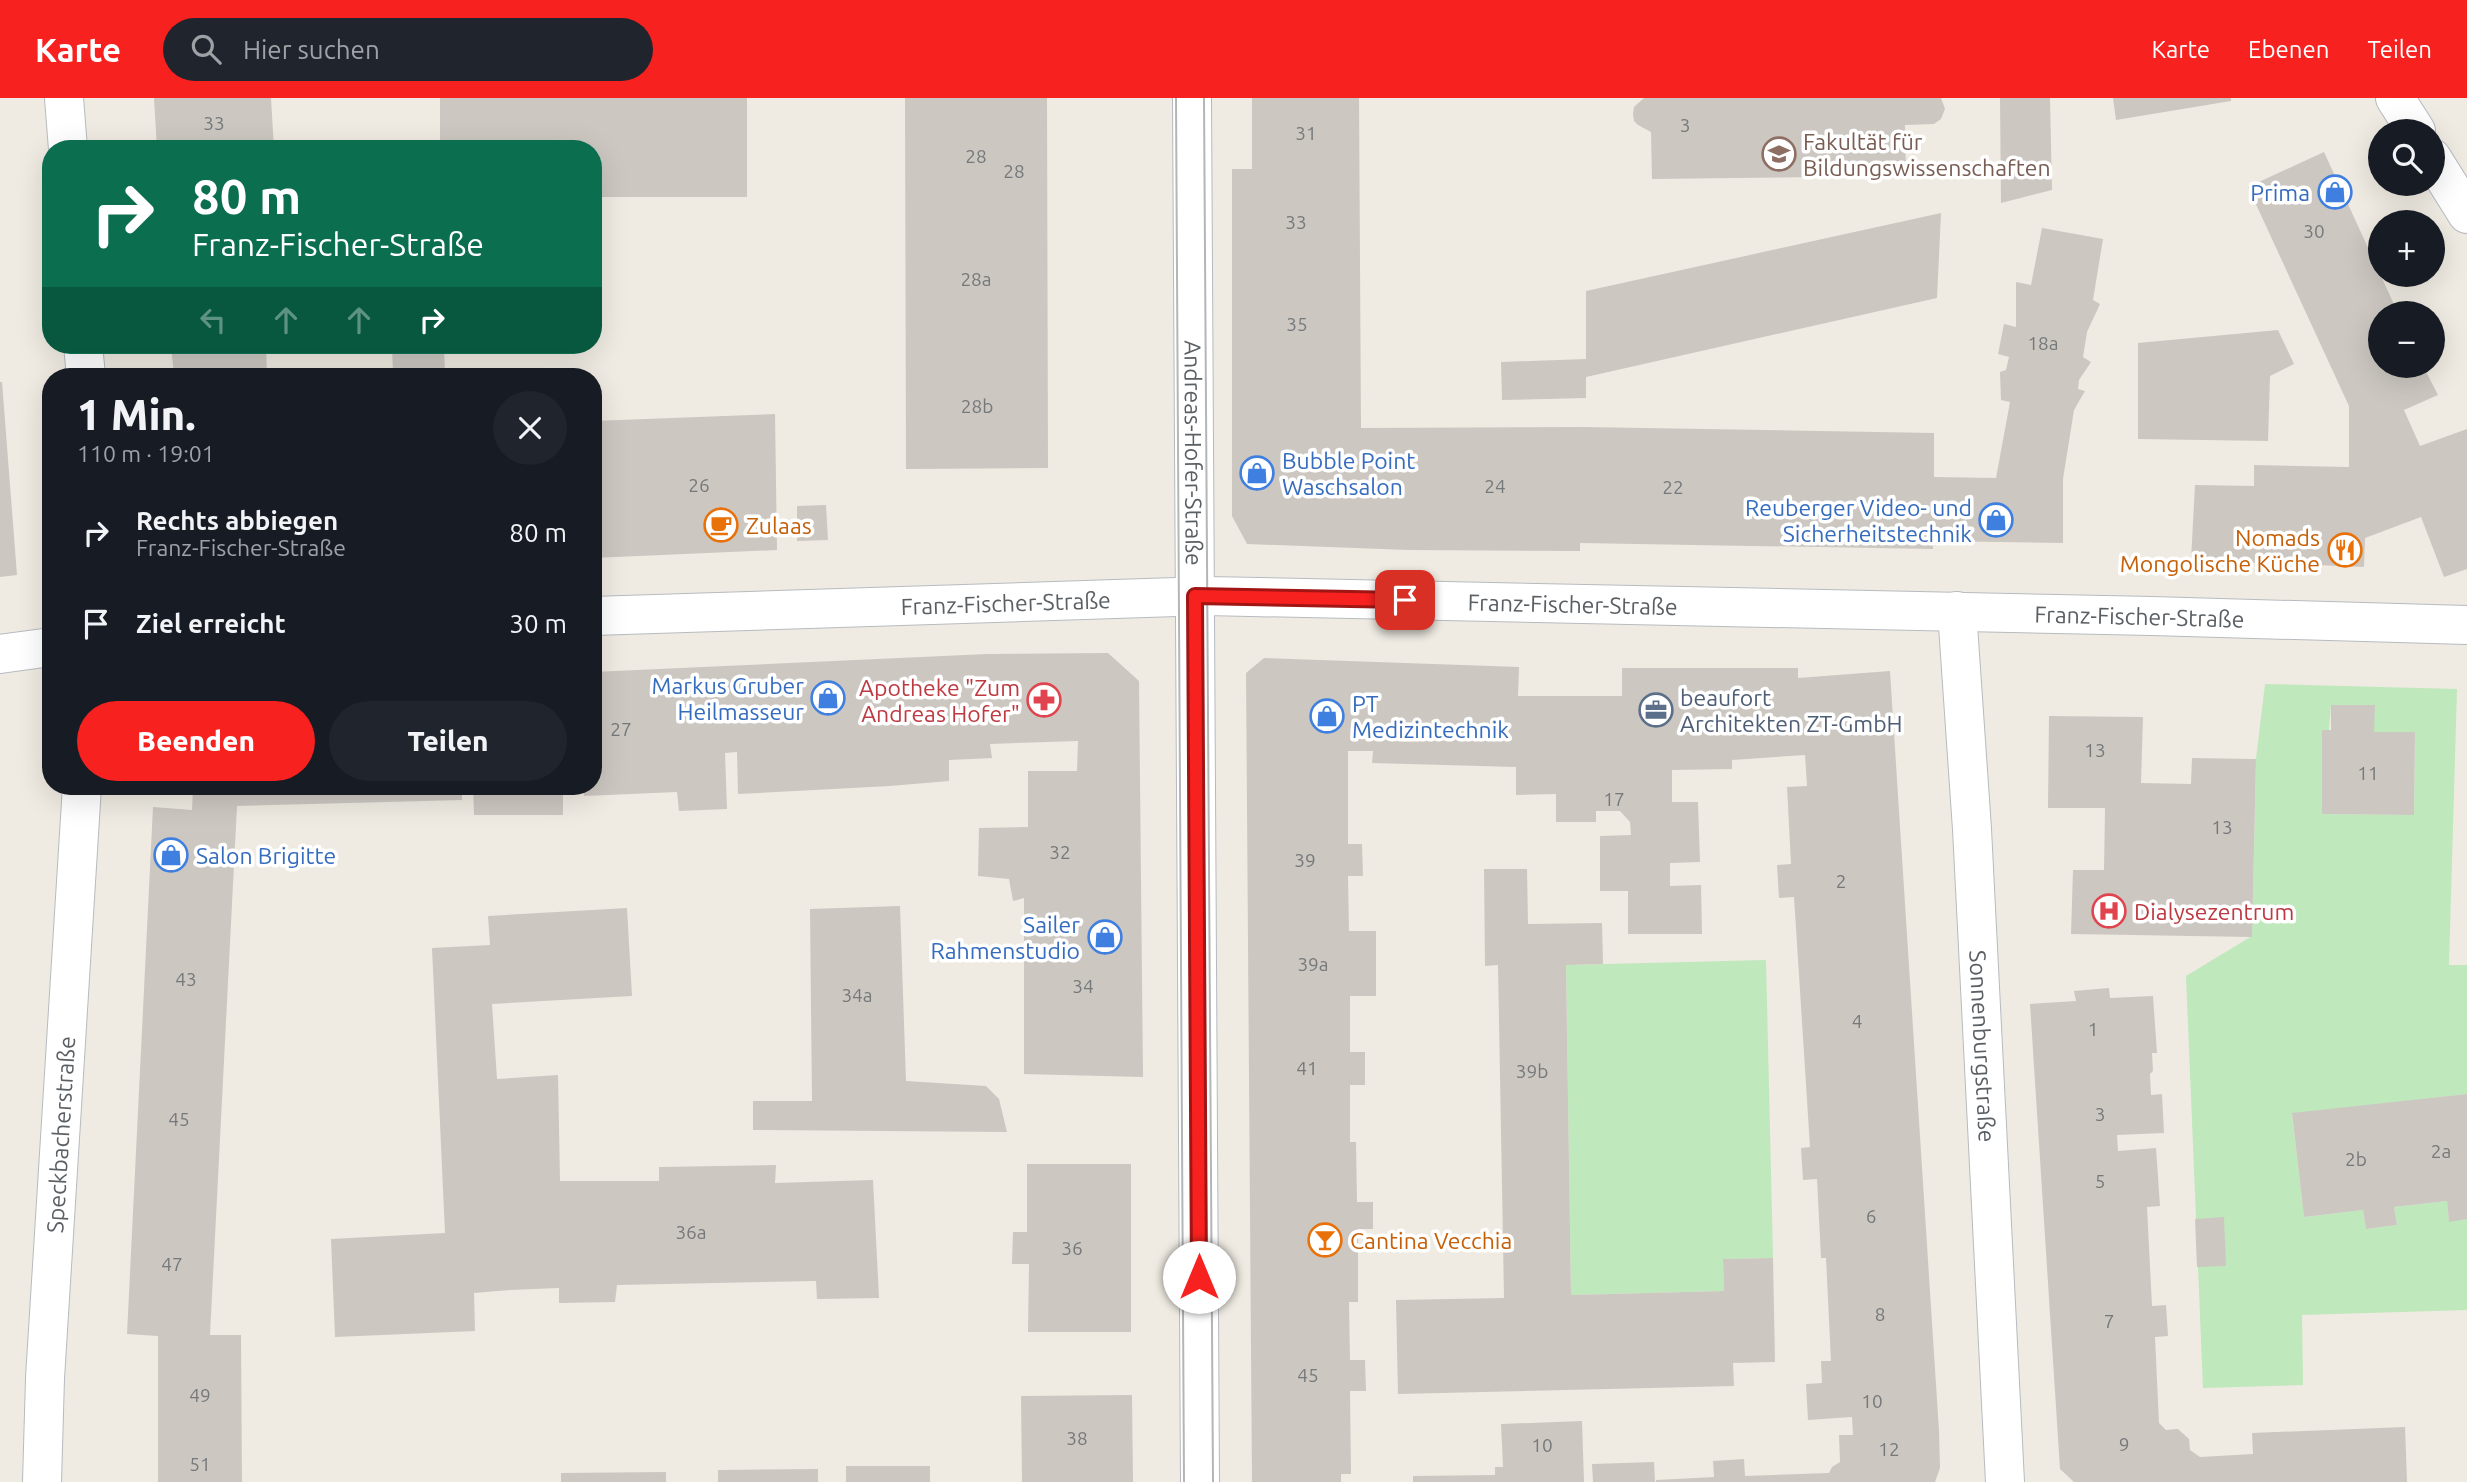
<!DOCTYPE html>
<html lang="de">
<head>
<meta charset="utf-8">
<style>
  body { margin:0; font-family:Ubuntu,sans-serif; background:#20242c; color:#f1f3f6; height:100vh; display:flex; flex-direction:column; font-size:26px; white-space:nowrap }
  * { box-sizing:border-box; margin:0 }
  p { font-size:23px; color:#9ea1a6 }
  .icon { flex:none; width:38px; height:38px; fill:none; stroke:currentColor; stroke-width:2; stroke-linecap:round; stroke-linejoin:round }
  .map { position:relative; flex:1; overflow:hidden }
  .details { position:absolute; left:42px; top:270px; width:560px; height:427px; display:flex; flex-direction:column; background:#171b24; border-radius:28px; box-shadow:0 7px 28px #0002 }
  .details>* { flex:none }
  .guide { position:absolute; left:42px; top:42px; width:560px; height:214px; border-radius:28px; box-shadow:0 7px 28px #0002; background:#0b6e4f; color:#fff; overflow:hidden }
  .buttons { position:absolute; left:2368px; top:21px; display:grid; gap:14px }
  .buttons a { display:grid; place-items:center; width:77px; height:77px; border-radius:50%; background:#171b24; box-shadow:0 7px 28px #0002; font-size:35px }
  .pin { position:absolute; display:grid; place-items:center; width:60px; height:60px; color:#fff; margin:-30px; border-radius:14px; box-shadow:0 4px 10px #0006 }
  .me { position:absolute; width:77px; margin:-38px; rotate:0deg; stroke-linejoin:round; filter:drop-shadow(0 0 5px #0008) }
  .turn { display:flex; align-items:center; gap:24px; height:147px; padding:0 35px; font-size:32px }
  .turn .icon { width:91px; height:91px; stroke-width:2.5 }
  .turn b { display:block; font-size:49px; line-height:60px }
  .lanes { display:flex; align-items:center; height:66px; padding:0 35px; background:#0003; justify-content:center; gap:35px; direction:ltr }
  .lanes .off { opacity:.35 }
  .round { display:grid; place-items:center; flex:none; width:74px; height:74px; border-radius:37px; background:#20242c }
  .head { display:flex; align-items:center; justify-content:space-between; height:119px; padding:0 35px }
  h1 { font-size:42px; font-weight:800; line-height:52px }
  .button { display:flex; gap:14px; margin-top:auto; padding:14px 35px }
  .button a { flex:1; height:80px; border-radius:42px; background:#f7221f; color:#fff; font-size:28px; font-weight:800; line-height:80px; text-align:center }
  .button a+a { background:#20242c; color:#f1f3f6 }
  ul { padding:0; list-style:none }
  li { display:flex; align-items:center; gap:21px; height:91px; padding:0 35px }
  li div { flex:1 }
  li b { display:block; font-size:26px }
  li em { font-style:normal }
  header { display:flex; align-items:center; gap:42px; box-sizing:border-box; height:98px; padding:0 35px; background:#f7221f; color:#fff }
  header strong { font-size:33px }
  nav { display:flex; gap:38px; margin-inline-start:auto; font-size:24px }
  .search { width:490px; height:63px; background:#20242c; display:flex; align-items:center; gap:18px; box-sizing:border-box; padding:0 24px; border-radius:38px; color:#9ea1a6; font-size:26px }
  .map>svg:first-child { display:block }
</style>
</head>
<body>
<header>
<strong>Karte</strong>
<div class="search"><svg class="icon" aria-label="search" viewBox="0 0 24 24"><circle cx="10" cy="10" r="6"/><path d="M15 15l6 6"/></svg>Hier suchen</div>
<nav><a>Karte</a><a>Ebenen</a><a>Teilen</a></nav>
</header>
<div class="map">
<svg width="2467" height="1384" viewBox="0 0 2467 1384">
  <rect width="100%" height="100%" fill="#efebe2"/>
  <!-- green -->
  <path fill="#bfe8bc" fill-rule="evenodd" d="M 2265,586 L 2457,591 L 2449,867 L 2467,867 L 2467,996 L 2292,1016 L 2304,1119 L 2363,1112 L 2366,1131 L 2397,1127 L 2394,1109 L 2447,1103 L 2449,1123 L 2467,1121 L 2467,1212 L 2302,1217 L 2303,1287 L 2203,1290 L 2186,878 L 2252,838 L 2256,661 ZM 2331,607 L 2374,607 L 2374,634 L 2415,634 L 2414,717 L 2322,716 Z
    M 1766,862 L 1773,1160 L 1723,1161 L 1724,1193 L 1571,1197 L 1566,867 Z"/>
  <!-- building -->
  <path fill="#ccc7c1" d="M 154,0 L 271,0 L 274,51 L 157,51 Z
    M 440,0 L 747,0 L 747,99 L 593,99 L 593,51 L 440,51 Z
    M 905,0 L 1047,0 L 1048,370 L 906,371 Z
    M 1252,0 L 1359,0 L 1361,330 L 1583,329 L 1934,335 L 1934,379 L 1996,380 L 2010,304 L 2001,302 L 2000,274 L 2006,272 L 2009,259 L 1998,256 L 2004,226 L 2016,229 L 2016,184 L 2031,187 L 2042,130 L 2103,141 L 2093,202 L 2100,206 L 2087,234 L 2083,259 L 2091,264 L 2079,282 L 2078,291 L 2085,293 L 2074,312 L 2063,381 L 2063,445 L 1933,443 L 1933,451 L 1580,445 L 1580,453 L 1408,452 L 1247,446 L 1232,418 L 1232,71 L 1252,71 Z
    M 1644,0 L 1941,0 L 1945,11 L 1941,21 L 1934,26 L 1905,27 L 1906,78 L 1652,81 L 1651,34 L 1638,27 L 1634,23 L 1633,16 L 1634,9 Z
    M 2000,0 L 2050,0 L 2052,92 L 2001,105 Z
    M 2113,0 L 2231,0 L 2231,3 L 2116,22 Z
    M 2324,54 L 2398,215 L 2380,215 L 2380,268 L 2423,268 L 2438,297 L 2404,312 L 2420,348 L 2467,331 L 2467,471 L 2444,479 L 2421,419 L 2365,440 L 2364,469 L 2191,462 L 2195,387 L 2254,388 L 2254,367 L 2349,369 L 2349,308 L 2248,89 Z
    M 1941,115 L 1937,200 L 1586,279 L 1586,300 L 1502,302 L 1501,264 L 1586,261 L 1586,193 Z
    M 2278,232 L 2294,266 L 2270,278 L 2268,343 L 2138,341 L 2138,245 Z
    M 171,247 L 266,247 L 267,278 L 174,278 Z
    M 392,247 L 444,247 L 445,276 L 393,277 Z
    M 0,284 L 2,284 L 17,477 L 0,479 Z
    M 775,316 L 777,452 L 593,460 L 593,323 Z
    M 826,407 L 828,442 L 797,443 L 797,408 Z
    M 1108,555 L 1139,583 L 1143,979 L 1024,976 L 1024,800 L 1013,803 L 1009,781 L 978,778 L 979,730 L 1028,729 L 1028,673 L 1077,673 L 1078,643 L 990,646 L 992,660 L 949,662 L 949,683 L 890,688 L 738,696 L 737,654 L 725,655 L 727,711 L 679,713 L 677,694 L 584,698 L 583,688 L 593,688 L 593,574 L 987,556 Z
    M 1264,560 L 1519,569 L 1518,598 L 1622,598 L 1622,570 L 1798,570 L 1798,580 L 1890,573 L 1939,1333 L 1940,1370 L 1935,1384 L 1656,1384 L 1656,1382 L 1714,1379 L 1713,1363 L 1744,1361 L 1745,1378 L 1829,1375 L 1832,1369 L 1840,1364 L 1839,1337 L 1853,1337 L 1852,1319 L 1808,1322 L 1806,1286 L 1822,1285 L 1821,1263 L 1831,1263 L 1826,1160 L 1821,1160 L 1817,1081 L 1803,1082 L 1801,1050 L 1810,1049 L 1794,799 L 1779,800 L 1777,767 L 1791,766 L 1787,689 L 1807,688 L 1805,657 L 1732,662 L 1732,671 L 1672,672 L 1672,704 L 1698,704 L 1700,764 L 1670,765 L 1670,788 L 1701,787 L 1702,836 L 1628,836 L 1628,793 L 1600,793 L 1600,738 L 1631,737 L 1630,724 L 1620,713 L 1596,713 L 1596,724 L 1556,724 L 1556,696 L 1516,697 L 1516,669 L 1372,665 L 1373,653 L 1348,653 L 1348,746 L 1362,746 L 1363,778 L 1348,778 L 1349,833 L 1376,833 L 1376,898 L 1350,898 L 1350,954 L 1365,954 L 1365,987 L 1350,987 L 1350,1044 L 1356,1044 L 1357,1104 L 1373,1104 L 1373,1131 L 1358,1131 L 1358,1204 L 1349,1204 L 1350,1262 L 1365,1262 L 1366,1293 L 1350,1293 L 1351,1376 L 1341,1376 L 1341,1384 L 1252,1384 L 1246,575 Z
    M 2331,607 L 2375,607 L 2374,634 L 2415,634 L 2414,717 L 2322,716 L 2322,632 L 2331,632 Z
    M 2049,618 L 2143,619 L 2141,685 L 2191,686 L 2192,660 L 2256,661 L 2252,839 L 2071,836 L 2073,772 L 2104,772 L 2105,710 L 2048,710 Z
    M 193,688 L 462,688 L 462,702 L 237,708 L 210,1237 L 241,1237 L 242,1384 L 158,1384 L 158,1238 L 127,1236 L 153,709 L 192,712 Z
    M 473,688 L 563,688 L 563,717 L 474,717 Z
    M 1484,771 L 1527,771 L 1528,826 L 1602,825 L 1603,866 L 1566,867 L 1571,1197 L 1724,1193 L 1723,1161 L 1773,1160 L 1775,1264 L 1733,1265 L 1734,1288 L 1398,1296 L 1396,1202 L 1504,1200 L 1498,867 L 1485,868 Z
    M 900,808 L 906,983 L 986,988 L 999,1001 L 1007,1034 L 753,1032 L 753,1003 L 812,1003 L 810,811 Z
    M 627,810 L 632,898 L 492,906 L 497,981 L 558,977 L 560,1083 L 659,1083 L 659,1069 L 776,1067 L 775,1085 L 873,1082 L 879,1200 L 817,1201 L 816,1183 L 617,1187 L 615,1204 L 559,1205 L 559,1190 L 510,1192 L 474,1195 L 475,1233 L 335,1239 L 331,1141 L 445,1135 L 432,850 L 490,847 L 488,818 Z
    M 2109,890 L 2110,900 L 2153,898 L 2157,955 L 2152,955 L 2153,973 L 2150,976 L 2151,997 L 2162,996 L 2164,1035 L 2117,1037 L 2118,1053 L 2156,1050 L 2160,1108 L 2147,1109 L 2152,1208 L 2166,1207 L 2168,1238 L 2155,1239 L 2159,1325 L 2166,1332 L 2178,1331 L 2189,1341 L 2190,1352 L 2200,1359 L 2253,1356 L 2252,1335 L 2405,1329 L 2407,1384 L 2074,1384 L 2060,1371 L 2030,906 L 2076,903 L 2074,893 Z
    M 2467,996 L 2467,1121 L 2449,1124 L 2447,1103 L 2394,1109 L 2397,1127 L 2366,1131 L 2363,1112 L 2304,1119 L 2292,1015 Z
    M 1027,1066 L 1131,1066 L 1131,1234 L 1028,1234 L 1029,1166 L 1012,1166 L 1013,1134 L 1027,1134 Z
    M 2224,1119 L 2226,1168 L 2197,1169 L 2195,1121 Z
    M 1132,1297 L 1133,1384 L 1022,1384 L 1021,1298 Z
    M 1582,1323 L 1584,1384 L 1413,1384 L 1413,1378 L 1495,1377 L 1495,1369 L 1503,1369 L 1501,1326 Z
    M 1654,1364 L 1655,1384 L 1593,1384 L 1592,1366 Z
    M 846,1368 L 930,1368 L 930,1384 L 846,1384 Z
    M 818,1371 L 818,1384 L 718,1384 L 718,1372 Z
    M 666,1374 L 666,1384 L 561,1384 L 561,1375 Z"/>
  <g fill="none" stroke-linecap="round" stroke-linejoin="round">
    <defs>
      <g id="street">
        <path d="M 64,0 L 68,51"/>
        <path d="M 83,247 L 86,278"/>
        <path id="s1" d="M 1957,513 L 1972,731 L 2005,1384"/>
        <path id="s2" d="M 593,518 L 1207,498 L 2152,518 L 2467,527"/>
        <path d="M 0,556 L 51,549"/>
        <path id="s3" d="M 42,1384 L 45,1280 L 82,688"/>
      </g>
      <g id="secondary">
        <path id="s4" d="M 1192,0 L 1200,1384"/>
        <path d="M 2395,0 L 2416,33"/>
        <path d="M 2432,60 L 2467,116"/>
      </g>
    </defs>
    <!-- street casing -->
    <use href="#street" stroke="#b7bbc0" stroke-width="40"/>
    <!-- secondary casing -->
    <use href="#secondary" stroke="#b6bac0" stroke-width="40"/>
    <!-- street -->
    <use href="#street" stroke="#fff" stroke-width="38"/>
    <!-- secondary -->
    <use href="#secondary" stroke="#fff" stroke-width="38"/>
    <!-- tram -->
    <path stroke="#b4b5b5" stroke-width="2" d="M 1176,0 L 1184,1384
      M 1204,0 L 1213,1384"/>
  </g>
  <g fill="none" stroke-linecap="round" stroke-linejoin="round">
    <defs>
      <path id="route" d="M 1199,1179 L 1195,498 L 1405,502"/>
    </defs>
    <!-- route casing -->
    <use href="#route" stroke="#a11614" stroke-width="18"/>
    <!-- route -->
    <use href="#route" stroke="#f7221f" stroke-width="12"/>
  </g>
  <!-- icons -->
  <defs>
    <symbol id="university-ring" viewBox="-11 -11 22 22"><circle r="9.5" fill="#fff" stroke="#8d6e63" stroke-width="1.5"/><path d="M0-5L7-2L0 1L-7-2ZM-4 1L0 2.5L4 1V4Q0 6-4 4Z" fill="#8d6e63"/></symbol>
    <symbol id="shop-ring" viewBox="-11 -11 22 22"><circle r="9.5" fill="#fff" stroke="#3f7fe0" stroke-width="1.5"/><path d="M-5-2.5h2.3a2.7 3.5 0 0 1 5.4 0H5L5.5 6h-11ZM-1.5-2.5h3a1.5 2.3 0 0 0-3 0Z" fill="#3f7fe0"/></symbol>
    <symbol id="cafe-ring" viewBox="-11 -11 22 22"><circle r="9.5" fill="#fff" stroke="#e8710a" stroke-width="1.5"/><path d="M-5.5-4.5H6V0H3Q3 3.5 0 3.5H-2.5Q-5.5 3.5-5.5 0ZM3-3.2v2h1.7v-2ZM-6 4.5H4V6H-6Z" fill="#e8710a"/></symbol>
    <symbol id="restaurant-ring" viewBox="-11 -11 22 22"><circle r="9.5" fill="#fff" stroke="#e8710a" stroke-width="1.5"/><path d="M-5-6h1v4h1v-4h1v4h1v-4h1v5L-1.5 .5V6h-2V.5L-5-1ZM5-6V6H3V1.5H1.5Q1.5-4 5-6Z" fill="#e8710a"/></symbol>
    <symbol id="pharmacy-ring" viewBox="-11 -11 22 22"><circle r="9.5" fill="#fff" stroke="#e0444e" stroke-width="1.5"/><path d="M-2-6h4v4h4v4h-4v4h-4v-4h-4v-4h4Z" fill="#e0444e"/></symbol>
    <symbol id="office-ring" viewBox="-11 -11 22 22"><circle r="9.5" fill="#fff" stroke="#5c6f8a" stroke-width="1.5"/><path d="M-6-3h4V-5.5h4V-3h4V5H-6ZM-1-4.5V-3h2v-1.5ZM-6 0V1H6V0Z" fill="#5c6f8a"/></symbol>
    <symbol id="hospital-ring" viewBox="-11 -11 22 22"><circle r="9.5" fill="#fff" stroke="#e0444e" stroke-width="1.5"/><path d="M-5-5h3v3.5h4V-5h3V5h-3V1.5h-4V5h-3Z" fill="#e0444e"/></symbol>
    <symbol id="bar-ring" viewBox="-11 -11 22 22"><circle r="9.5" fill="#fff" stroke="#e8710a" stroke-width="1.5"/><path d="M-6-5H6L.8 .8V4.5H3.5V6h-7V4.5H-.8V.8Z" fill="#e8710a"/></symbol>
  </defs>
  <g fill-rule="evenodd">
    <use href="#university-ring" x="1760" y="37" width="38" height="38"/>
    <use href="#shop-ring" x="2316" y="75" width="38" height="38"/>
    <use href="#shop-ring" x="1238" y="356" width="38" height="38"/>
    <use href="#shop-ring" x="1977" y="403" width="38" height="38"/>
    <use href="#cafe-ring" x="702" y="408" width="38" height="38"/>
    <use href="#restaurant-ring" x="2326" y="433" width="38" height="38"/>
    <use href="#shop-ring" x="809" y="581" width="38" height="38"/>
    <use href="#pharmacy-ring" x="1025" y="583" width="38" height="38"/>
    <use href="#office-ring" x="1637" y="593" width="38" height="38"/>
    <use href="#shop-ring" x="1308" y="599" width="38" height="38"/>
    <use href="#shop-ring" x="152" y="738" width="38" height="38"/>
    <use href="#hospital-ring" x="2090" y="794" width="38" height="38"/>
    <use href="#shop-ring" x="1086" y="820" width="38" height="38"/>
    <use href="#bar-ring" x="1306" y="1123" width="38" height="38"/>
  </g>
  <g text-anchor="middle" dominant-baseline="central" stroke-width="7" stroke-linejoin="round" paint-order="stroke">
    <!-- number labels -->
    <g font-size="19" fill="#76797b">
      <text x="214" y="25">33</text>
      <text x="1685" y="27">3</text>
      <text x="1306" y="35">31</text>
      <text x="976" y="58">28</text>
      <text x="1014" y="73">28</text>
      <text x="1296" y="124">33</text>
      <text x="2314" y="133">30</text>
      <text x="976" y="181">28a</text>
      <text x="1297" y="226">35</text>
      <text x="2043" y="245">18a</text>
      <text x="977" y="308">28b</text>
      <text x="699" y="387">26</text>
      <text x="1495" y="388">24</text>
      <text x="1673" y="389">22</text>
      <text x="621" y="631">27</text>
      <text x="2095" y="652">13</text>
      <text x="2368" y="675">11</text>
      <text x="1614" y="701">17</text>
      <text x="2222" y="729">13</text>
      <text x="1060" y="754">32</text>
      <text x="1305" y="762">39</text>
      <text x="1841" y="783">2</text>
      <text x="1313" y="866">39a</text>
      <text x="186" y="881">43</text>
      <text x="1083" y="888">34</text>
      <text x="857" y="897">34a</text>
      <text x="1857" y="923">4</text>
      <text x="2093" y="931">1</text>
      <text x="1307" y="970">41</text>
      <text x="1532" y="973">39b</text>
      <text x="2100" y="1016">3</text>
      <text x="179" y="1021">45</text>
      <text x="2441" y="1053">2a</text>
      <text x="2356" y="1061">2b</text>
      <text x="2100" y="1083">5</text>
      <text x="1871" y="1118">6</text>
      <text x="691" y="1134">36a</text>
      <text x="1072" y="1150">36</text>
      <text x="172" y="1166">47</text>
      <text x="1880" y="1216">8</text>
      <text x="2109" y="1223">7</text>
      <text x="1308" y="1277">45</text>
      <text x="200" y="1297">49</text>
      <text x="1872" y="1303">10</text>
      <text x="1077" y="1340">38</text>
      <text x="2124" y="1346">9</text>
      <text x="1542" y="1347">10</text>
      <text x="1889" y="1351">12</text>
      <text x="200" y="1366">51</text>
    </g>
    <!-- education labels -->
    <g font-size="23" fill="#785e54" stroke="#fff" text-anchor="start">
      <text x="1803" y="43">Fakultät für<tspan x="1803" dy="26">Bildungswissenschaften</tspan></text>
    </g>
    <!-- shop labels -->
    <g font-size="23" fill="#366cbe" stroke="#fff" text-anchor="end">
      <text x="2310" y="94">Prima</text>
      <text x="1282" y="362" text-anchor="start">Bubble Point<tspan x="1282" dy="26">Waschsalon</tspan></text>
      <text x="1972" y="409">Reuberger Video- und<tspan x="1972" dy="26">Sicherheitstechnik</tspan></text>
      <text x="804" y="587">Markus Gruber<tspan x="804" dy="26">Heilmasseur</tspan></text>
      <text x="1352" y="605" text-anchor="start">PT<tspan x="1352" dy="26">Medizintechnik</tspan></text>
      <text x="196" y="757" text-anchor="start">Salon Brigitte</text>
      <text x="1080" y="826">Sailer<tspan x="1080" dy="26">Rahmenstudio</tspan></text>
    </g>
    <!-- street labels -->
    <g font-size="23" fill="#5a5f64" stroke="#fff">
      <text stroke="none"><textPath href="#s4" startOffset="355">Andreas-Hofer-Straße</textPath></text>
      <text stroke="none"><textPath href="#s2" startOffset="413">Franz-Fischer-Straße</textPath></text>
      <text stroke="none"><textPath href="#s2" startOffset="980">Franz-Fischer-Straße</textPath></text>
      <text stroke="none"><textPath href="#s2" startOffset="1547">Franz-Fischer-Straße</textPath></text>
      <text stroke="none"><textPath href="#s1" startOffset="436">Sonnenburgstraße</textPath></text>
      <text stroke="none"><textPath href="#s3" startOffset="348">Speckbacherstraße</textPath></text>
    </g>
    <!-- food labels -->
    <g font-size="23" fill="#c56008" stroke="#fff" text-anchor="start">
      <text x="746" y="427">Zulaas</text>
      <text x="2320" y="439" text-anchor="end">Nomads<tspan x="2320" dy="26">Mongolische Küche</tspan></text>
      <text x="1350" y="1142">Cantina Vecchia</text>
    </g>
    <!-- health labels -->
    <g font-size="23" fill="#be3a42" stroke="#fff" text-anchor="end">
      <text x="1020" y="589">Apotheke "Zum<tspan x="1020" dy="26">Andreas Hofer"</tspan></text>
      <text x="2134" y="813" text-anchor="start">Dialysezentrum</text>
    </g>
    <!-- service labels -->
    <g font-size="23" fill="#4e5e75" stroke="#fff" text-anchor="start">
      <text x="1680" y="599">beaufort<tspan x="1680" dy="26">Architekten ZT-GmbH</tspan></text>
    </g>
  </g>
</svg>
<div class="buttons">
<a><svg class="icon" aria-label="search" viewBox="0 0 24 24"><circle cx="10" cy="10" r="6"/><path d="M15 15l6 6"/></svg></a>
<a>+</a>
<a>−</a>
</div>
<div class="pin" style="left:1405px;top:502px;background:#d93025"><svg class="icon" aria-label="arrive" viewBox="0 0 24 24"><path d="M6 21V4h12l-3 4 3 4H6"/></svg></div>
<svg class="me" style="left:1199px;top:1179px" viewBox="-20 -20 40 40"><circle r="19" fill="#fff"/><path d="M0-13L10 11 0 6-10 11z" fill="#f7221f"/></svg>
<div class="guide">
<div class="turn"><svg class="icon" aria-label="right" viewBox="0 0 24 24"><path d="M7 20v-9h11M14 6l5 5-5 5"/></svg><div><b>80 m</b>Franz-Fischer-Straße</div></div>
<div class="lanes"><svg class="icon off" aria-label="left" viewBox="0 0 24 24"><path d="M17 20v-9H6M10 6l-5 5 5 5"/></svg><svg class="icon off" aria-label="ahead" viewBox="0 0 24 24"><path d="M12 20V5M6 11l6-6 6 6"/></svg><svg class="icon off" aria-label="ahead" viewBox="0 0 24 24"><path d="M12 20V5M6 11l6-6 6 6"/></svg><svg class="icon" aria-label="right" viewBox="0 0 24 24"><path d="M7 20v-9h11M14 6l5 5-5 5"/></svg></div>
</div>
<section class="details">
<div class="head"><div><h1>1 Min.</h1><p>110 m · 19:01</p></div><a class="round"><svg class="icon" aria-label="close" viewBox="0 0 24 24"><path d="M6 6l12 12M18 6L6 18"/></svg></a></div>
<ul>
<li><svg class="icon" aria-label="right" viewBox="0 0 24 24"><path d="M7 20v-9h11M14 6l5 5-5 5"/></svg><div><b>Rechts abbiegen</b><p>Franz-Fischer-Straße</p></div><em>80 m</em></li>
<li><svg class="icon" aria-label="arrive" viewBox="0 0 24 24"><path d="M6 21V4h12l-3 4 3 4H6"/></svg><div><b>Ziel erreicht</b></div><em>30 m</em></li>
</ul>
<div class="button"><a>Beenden</a><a>Teilen</a></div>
</section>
</div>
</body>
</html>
